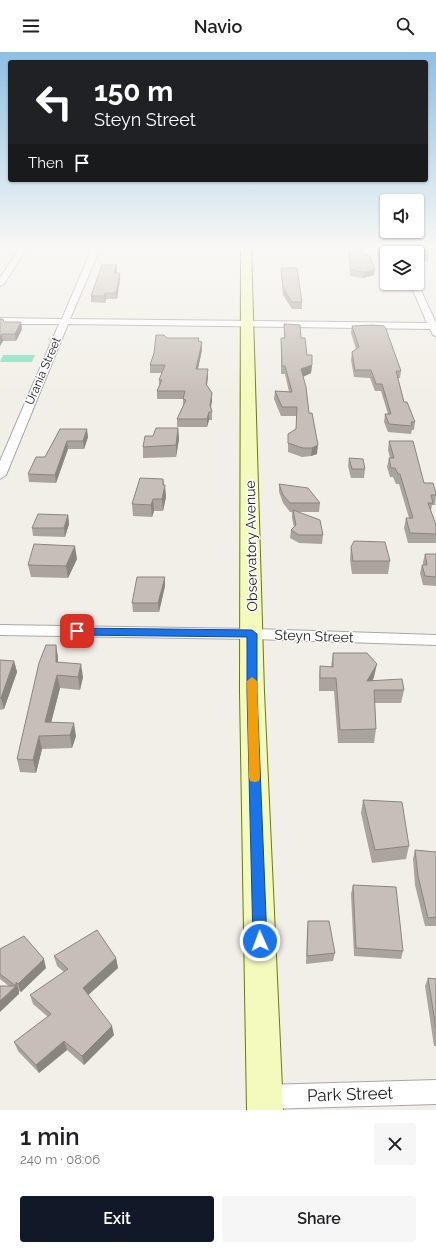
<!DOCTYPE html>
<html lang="en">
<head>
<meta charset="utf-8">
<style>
  body { margin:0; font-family:Raleway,sans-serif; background:#f6f6f6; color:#202124; height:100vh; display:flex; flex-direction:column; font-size:15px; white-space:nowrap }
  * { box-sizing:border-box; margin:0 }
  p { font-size:13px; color:#757577 }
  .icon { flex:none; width:22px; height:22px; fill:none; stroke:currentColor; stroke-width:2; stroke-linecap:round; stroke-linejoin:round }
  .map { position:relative; height:1058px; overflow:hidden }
  .sheet { display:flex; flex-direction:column; background:#fff; flex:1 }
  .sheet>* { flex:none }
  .hud { position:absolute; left:8px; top:8px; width:420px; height:122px; border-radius:4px; box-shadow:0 1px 3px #0004; background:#202124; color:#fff; overflow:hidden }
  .tools { position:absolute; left:380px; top:142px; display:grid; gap:8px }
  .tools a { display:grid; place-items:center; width:44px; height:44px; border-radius:4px; background:#fff; box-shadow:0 1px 3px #0004; font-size:20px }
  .pin { position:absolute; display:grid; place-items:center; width:34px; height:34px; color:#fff; margin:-17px; border-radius:8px; box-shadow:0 2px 6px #0006 }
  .me { position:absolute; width:44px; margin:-22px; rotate:358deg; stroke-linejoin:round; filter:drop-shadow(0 0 3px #0008) }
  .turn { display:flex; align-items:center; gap:14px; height:84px; padding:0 20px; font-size:18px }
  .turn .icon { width:52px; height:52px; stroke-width:2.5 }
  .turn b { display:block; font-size:28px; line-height:34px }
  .then { display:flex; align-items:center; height:38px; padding:0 20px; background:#0003; gap:8px; font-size:15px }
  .round { display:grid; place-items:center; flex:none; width:42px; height:42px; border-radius:4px; background:#f6f6f6 }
  .head { display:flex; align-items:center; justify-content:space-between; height:68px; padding:0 20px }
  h1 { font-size:24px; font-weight:600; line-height:30px }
  .primary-button { display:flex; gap:8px; margin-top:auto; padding:8px 20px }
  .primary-button a { flex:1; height:46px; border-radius:4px; background:#111827; color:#fff; font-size:16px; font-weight:600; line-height:46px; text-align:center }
  .primary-button a+a { background:#f6f6f6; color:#202124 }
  header { display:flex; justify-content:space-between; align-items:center; height:52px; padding:0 20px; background:#fff; font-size:18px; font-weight:600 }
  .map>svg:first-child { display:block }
</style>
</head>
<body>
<header><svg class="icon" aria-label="menu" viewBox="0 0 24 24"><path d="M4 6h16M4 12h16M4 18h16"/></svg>Navio<svg class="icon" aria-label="search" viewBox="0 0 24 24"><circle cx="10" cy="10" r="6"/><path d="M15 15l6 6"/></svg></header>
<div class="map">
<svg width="436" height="1058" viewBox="0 0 436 1058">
  <rect width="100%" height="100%" fill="#f2efe8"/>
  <!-- pitch -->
  <path fill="#87e0c2" d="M 3,303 L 35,303 L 32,310 L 0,310 Z"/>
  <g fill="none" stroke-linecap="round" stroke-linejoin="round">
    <defs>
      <path id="minor" d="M 21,194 L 28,194 L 4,232 L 0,234 L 0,226 Z
        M 93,194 L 101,194 L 70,267 L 427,271 L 410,231 L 417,230 L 436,271 L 436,284 L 433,283 L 430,277 L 68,272 L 6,423 L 0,427 L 0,409 L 59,272 L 0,272 L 0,266 L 62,267 Z
        M 394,194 L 401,194 L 405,201 L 397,201 Z
        M 0,573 L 252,577 L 436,583 L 436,593 L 252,587 L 0,583 Z
        M 436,1028 L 436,1052 L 265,1057 L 256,1054 L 253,1045 L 256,1036 L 265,1033 Z"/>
      <path id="secondary" d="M 241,194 L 251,194 L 264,640 L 283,1058 L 247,1058 L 240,640 Z"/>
    </defs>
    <!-- minor casing -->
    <use href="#minor" stroke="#a8a8a8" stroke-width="2"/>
    <!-- secondary casing -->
    <use href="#secondary" stroke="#697c05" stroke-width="2"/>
    <!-- minor -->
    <use href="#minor" fill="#fff" fill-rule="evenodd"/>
    <!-- secondary -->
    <use href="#secondary" fill="#f4fabe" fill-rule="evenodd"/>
  </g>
  <!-- wall -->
  <path fill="#aba39d" d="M 408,194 L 436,194 L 436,198 L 427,198 L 429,203 L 428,209 L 417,209 L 417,201 L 412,201 Z
    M 349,200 L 363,202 L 375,217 L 374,223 L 363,226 L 350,224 L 349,206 Z
    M 117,213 L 117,219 L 116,221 L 120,228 L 117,247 L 106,247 L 105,251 L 91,250 L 91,244 Z
    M 281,216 L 302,250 L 302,257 L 292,257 L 283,243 L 281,222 Z
    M 0,267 L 4,270 L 22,277 L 16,289 L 3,289 L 0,294 Z
    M 284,272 L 301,286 L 307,303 L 312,313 L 311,321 L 303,325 L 309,361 L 317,402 L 311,404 L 302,405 L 288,400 L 288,382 L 296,377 L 297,364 L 281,364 L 274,347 L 275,339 L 289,340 L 285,322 L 281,322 L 281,286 L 284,286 Z
    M 352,274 L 401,319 L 400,326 L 398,326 L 404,350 L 415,370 L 414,378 L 412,378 L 411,382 L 388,380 L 384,370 L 385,362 L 388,362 L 381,339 L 375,339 L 370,326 L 354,325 L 351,308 L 352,300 L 356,297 L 351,281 Z
    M 167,286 L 202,290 L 202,298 L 198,317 L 208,317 L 208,324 L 207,334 L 212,341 L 211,355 L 212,360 L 212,368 L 209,368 L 207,375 L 177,375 L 177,367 L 183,354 L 183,347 L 157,347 L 157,339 L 159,334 L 159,328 L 162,321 L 150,321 L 150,313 Z
    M 178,376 L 179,387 L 176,405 L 143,406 L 143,395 Z
    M 60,377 L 88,385 L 84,397 L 68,397 L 56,431 L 29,430 L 28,422 L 45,405 Z
    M 389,389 L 424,431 L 436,443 L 435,453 L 432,453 L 431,459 L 436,473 L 436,491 L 408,491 L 404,476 L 406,466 L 409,466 L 399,432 L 396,432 L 393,425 L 390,425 L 387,415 L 389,406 L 390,406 L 388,398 Z
    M 349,406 L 365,417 L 364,426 L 351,426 L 348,414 Z
    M 163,427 L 166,445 L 163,459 L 154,459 L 152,465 L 133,464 L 132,452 Z
    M 279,432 L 320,451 L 319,460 L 298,460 L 323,483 L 322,492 L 299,491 L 290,486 L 291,478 L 294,475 L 292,466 L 292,460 L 290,460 L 283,451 L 279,440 Z
    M 68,463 L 69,472 L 65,485 L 33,484 L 32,476 Z
    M 351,495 L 390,509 L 388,522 L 352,522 L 350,508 Z
    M 425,502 L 436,502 L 436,534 L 423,533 L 420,521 L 422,513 L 423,513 L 423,510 Z
    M 77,507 L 68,526 L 31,525 L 28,513 Z
    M 165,534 L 159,560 L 133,560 L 132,551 Z
    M 56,593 L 58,606 L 58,610 L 83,625 L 80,638 L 60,636 L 51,670 L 76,684 L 72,696 L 42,697 L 36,721 L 20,720 L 17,707 Z
    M 333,601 L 374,625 L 373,628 L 404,638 L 401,651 L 375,651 L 376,677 L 374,691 L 338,691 L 334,639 L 319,639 L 319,627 L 320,614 L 331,615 Z
    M 0,608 L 14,609 L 17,620 L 4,657 L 0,658 Z
    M 363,748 L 409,794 L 406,807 L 372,811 L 361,761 Z
    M 415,798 L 436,800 L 436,874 L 425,874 L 415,833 L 413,807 Z
    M 353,833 L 403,899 L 401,907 L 354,904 L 351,842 Z
    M 308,869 L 335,901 L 333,909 L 306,912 L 307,878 Z
    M 0,897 L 46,916 L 21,940 L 19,939 L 19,942 L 0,927 Z
    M 54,904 L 116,906 L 118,916 L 88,943 L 114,983 L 84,1013 L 67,998 L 39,1021 L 18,999 L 14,990 L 48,965 L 33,952 L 30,943 L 64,920 L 57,914 Z
    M 428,926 L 436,927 L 436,994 L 434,994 L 425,934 Z"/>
  <!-- shaded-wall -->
  <path fill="#8b8580" d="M 117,213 L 117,219 L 115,228 L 114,221 Z
    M 375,217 L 374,223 L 363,226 L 364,220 Z
    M 120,221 L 120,228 L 117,247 L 116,241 Z
    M 105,241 L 106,247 L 105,251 L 104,244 Z
    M 21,270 L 22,277 L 16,289 L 15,282 Z
    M 2,282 L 3,289 L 0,294 L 0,285 Z
    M 202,290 L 202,298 L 196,325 L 196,317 Z
    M 312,313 L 311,321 L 300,326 L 301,317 Z
    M 208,317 L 208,324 L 206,340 L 206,332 Z
    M 212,341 L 212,349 L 210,361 L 210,353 Z
    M 209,360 L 209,368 L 207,375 L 207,367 Z
    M 178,376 L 179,387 L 176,405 L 176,393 Z
    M 87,377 L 88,385 L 84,397 L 83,389 Z
    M 67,389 L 68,397 L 56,431 L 55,423 Z
    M 318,393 L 317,402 L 311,404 L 312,396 Z
    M 163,427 L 164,438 L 165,433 L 166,445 L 163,459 L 162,447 Z
    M 153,447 L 154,459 L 152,465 L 151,453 Z
    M 68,463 L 69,472 L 65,485 L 64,476 Z
    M 75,494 L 77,507 L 68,526 L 66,514 Z
    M 165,525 L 165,534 L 159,560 L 158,551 Z
    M 56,593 L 58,606 L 58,623 L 56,610 Z
    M 14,609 L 17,620 L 4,657 L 1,646 Z
    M 81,612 L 83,625 L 80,638 L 78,625 Z
    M 377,612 L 374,625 L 365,642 L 367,629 Z
    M 57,623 L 60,636 L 48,683 L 45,670 Z
    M 74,671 L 76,684 L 72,696 L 70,683 Z
    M 39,684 L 42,697 L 36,721 L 33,708 Z
    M 116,906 L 118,916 L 85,946 L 83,936 Z
    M 44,907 L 46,916 L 21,940 L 18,932 Z
    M 16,930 L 19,939 L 19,942 L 0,960 L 0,949 L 16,934 Z
    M 112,974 L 114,983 L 84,1013 L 82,1004 Z
    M 64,989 L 67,998 L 39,1021 L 36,1013 Z"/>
  <!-- building -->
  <path fill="#c7beb7" stroke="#8b8580" d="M 352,194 L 361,194 L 363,202 L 369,203 L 375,217 L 364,220 L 351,218 L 349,200 Z
    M 412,194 L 425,194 L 429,203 L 417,203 L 417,201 L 416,201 Z
    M 102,213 L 117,213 L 114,221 L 120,221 L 116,241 L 105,241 L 104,244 L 91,244 Z
    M 281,216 L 297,216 L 302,250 L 292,250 L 283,236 Z
    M 0,267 L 3,267 L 4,270 L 21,270 L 15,282 L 2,282 L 0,285 Z
    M 284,272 L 300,273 L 301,286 L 305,286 L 307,303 L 312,303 L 312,313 L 301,317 L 306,335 L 309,361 L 312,361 L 318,393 L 312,396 L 303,396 L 288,391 L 288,382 L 296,377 L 297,355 L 282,355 L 275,339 L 292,340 L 285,314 L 282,314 L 281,286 L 285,286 Z
    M 373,273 L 384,274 L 386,277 L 401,319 L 396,319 L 404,350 L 407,350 L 415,370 L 411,370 L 412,374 L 389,372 L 385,362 L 391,362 L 382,332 L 376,332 L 371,318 L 355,318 L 352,300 L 359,295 L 352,274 Z
    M 156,283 L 164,283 L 167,286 L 199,286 L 198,289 L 202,290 L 196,317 L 208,317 L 206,332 L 212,341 L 210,353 L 212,360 L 209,360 L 207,367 L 177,367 L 186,348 L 183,347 L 185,339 L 157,339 L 162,328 L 159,328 L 165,313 L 150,313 L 154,301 Z
    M 156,376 L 178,376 L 176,393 L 143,395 L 145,384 L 153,384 Z
    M 60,377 L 87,377 L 83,389 L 67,389 L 55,423 L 28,422 L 36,405 L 45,405 Z
    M 389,389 L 413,389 L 424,431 L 433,431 L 436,441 L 436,443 L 431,443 L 433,451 L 428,451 L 436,473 L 436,482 L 410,481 L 406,466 L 413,466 L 400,422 L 398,422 L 395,416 L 391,416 L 389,406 L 394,406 Z
    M 349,406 L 363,407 L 365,417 L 352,417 Z
    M 140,426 L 163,427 L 163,433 L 165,433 L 162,447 L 153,447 L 151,453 L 132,452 Z
    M 279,432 L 308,436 L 320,451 L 290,451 L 283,443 Z
    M 293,458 L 320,468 L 323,483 L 299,483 L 291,478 L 296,473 Z
    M 38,462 L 68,463 L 64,476 L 32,476 Z
    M 354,489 L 385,490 L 390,509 L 353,509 L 351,495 Z
    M 34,492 L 75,494 L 66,514 L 28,513 Z
    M 425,502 L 436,502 L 436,525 L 425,524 L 422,513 L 427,513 Z
    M 137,525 L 165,525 L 158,551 L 132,551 Z
    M 46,593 L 56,593 L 56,610 L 81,612 L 78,625 L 57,623 L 45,670 L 74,671 L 70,683 L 39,684 L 33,708 L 17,707 L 39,611 Z
    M 333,601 L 367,601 L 377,612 L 367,629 L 402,627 L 404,638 L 374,638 L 376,677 L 340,678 L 336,626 L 320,626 L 320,614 L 333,615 Z
    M 0,608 L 14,609 L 1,646 L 0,646 Z
    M 363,748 L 402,750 L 409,794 L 375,798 Z
    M 415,798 L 436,800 L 436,865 L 428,866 L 418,824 Z
    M 353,833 L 396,835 L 403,899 L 356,896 Z
    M 308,869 L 329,869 L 335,901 L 307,904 Z
    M 97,878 L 116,906 L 83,936 L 112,974 L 82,1004 L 64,989 L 36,1013 L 14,990 L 51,962 L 30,943 L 68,917 L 54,904 Z
    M 24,884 L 44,907 L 18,932 L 16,930 L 16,934 L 0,922 L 0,897 Z
    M 428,926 L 436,927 L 436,976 Z
    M 0,934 L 16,934 L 0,949 Z"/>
  <!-- sky -->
  <linearGradient id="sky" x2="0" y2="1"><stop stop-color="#8fbfe4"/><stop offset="0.57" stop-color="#f9f8f5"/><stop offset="1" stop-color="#f9f8f5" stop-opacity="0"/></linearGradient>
  <rect width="436" height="342" fill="url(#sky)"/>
  <!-- route -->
  <path fill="#1a73e8" stroke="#114b97" d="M 77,576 L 252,578 L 257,582 L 257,640 L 267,889 L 265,894 L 260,896 L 255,894 L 253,889 L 247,640 L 247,585 L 77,583 L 72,579 Z"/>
  <!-- slow -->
  <path fill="#f59e0b" d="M 252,625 L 257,629 L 260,725 L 259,729 L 255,730 L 250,729 L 249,725 L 247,629 Z"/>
  <g text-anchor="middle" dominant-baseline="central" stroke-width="3" stroke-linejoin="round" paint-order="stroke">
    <!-- far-street labels -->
    <g font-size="12" fill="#212121" stroke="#fff">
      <text transform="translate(43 319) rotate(-67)">Urania Street</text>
    </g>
    <!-- street labels -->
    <g font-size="14" fill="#212121" stroke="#fff">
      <text transform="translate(251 494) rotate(-91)">Observatory Avenue</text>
      <text transform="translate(314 584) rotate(2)">Steyn Street</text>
    </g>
    <!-- near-street labels -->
    <g font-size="17" fill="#212121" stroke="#fff">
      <text transform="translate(350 1042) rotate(-2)">Park Street</text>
    </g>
  </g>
</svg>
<div class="tools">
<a><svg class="icon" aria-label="sound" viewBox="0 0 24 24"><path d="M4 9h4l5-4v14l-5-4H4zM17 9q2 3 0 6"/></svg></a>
<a><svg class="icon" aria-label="layers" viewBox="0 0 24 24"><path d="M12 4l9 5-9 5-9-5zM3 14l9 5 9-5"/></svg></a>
</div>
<div class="pin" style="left:77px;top:579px;background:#d93025"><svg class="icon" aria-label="arrive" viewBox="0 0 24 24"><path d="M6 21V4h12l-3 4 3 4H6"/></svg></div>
<svg class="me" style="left:260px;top:889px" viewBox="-20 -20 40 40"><circle r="17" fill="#1a73e8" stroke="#fff" stroke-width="3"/><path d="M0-11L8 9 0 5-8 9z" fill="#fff"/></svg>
<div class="hud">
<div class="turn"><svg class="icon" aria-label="left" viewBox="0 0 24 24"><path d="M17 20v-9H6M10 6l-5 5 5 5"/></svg><div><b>150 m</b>Steyn Street</div></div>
<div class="then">Then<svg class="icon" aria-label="arrive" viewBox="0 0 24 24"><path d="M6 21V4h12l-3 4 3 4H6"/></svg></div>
</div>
</div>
<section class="sheet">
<div class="head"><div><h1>1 min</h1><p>240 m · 08:06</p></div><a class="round"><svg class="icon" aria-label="close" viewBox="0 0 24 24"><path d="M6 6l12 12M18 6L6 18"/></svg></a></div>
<div class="primary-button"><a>Exit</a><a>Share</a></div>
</section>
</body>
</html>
